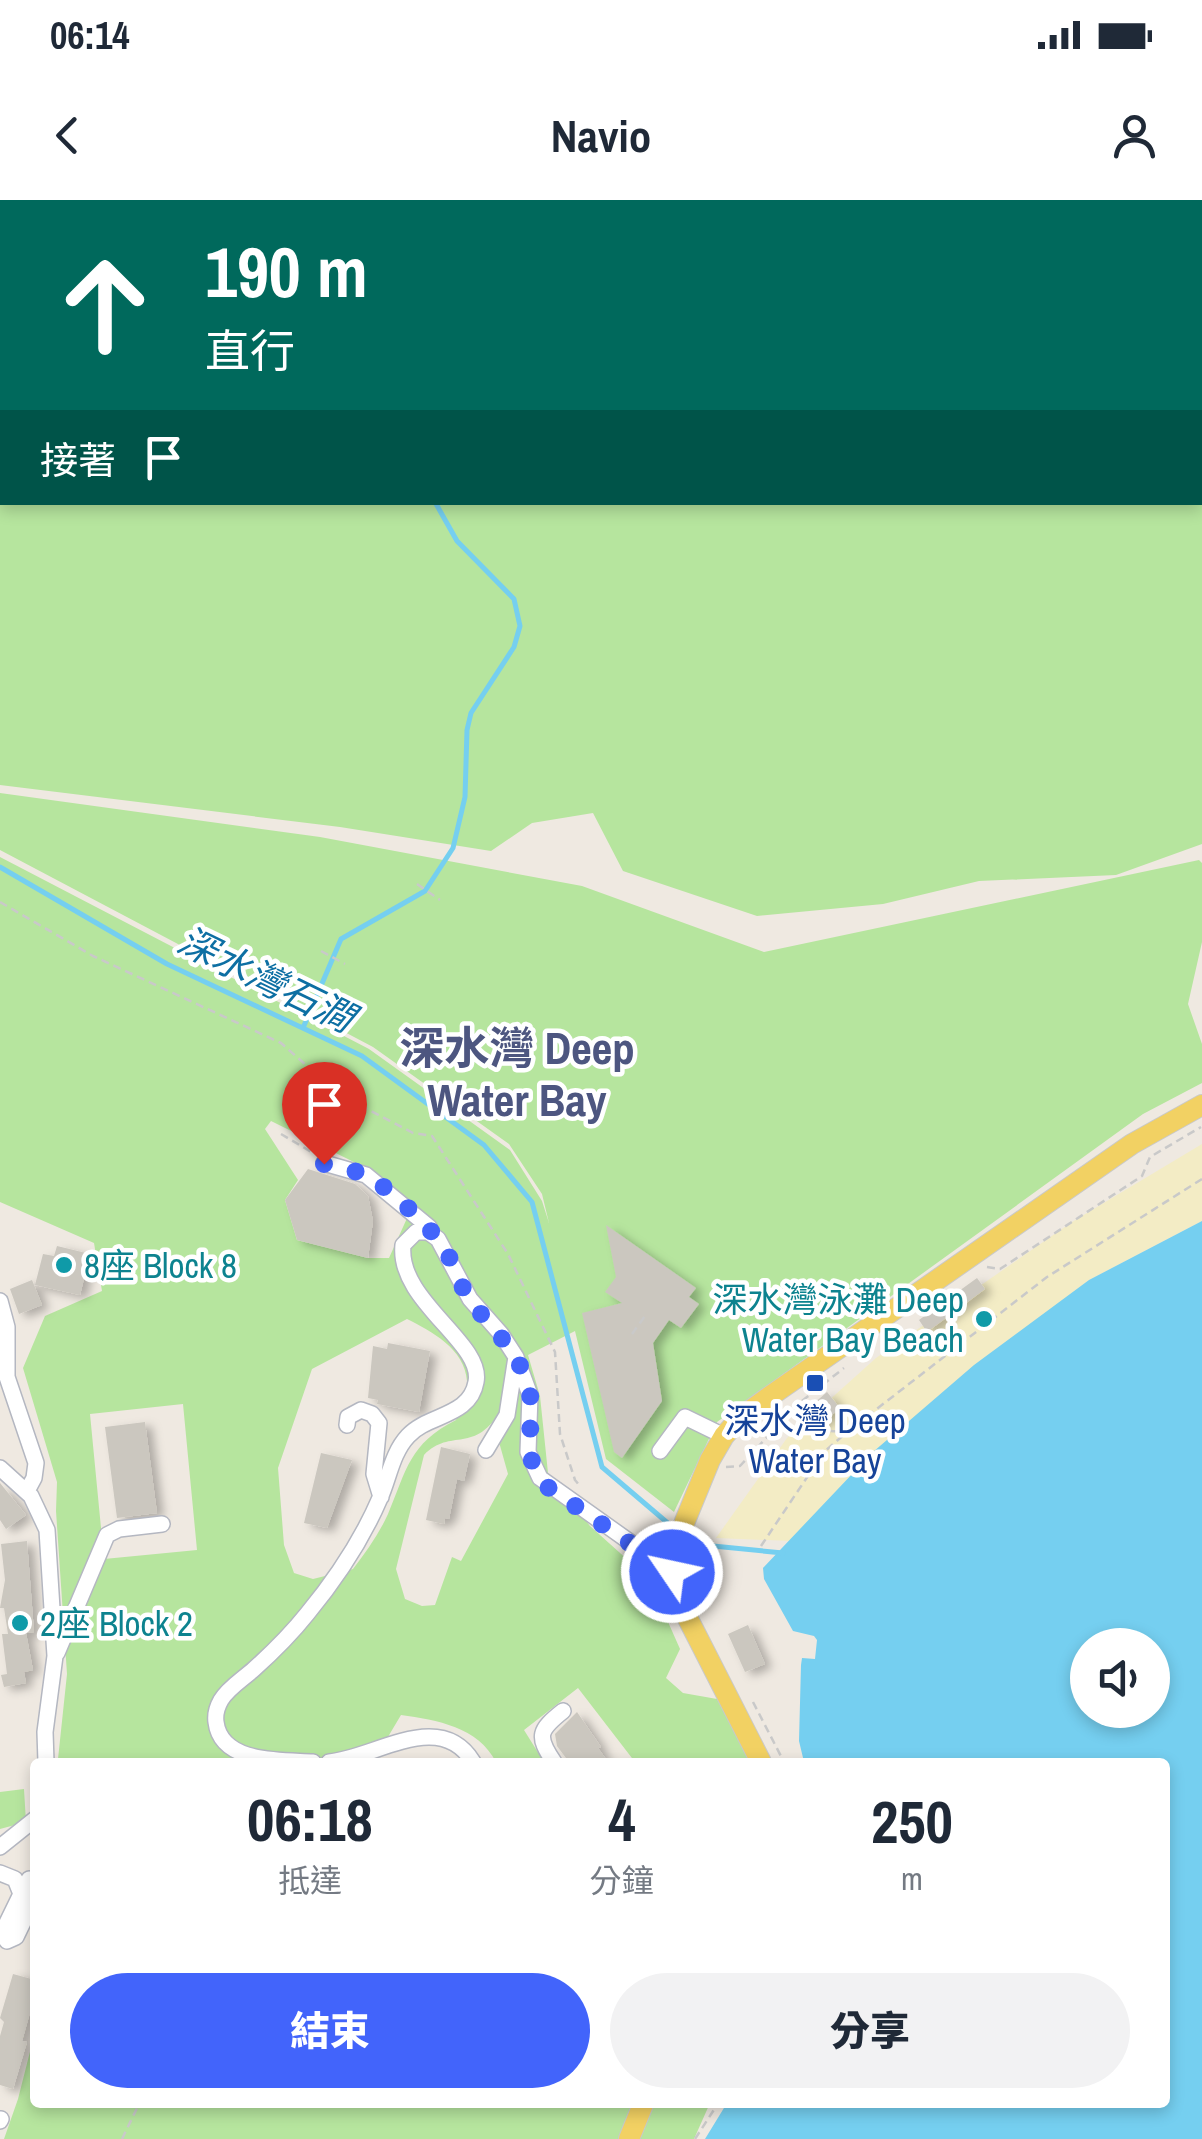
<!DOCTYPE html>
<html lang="zh-TW">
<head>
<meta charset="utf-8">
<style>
  body { margin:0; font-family:"Archivo Narrow","Noto Sans TC",sans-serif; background:#f2f2f3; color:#1f2937; height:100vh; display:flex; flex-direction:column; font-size:38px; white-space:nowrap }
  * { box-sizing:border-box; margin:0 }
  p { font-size:32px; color:#747a83 }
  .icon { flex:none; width:55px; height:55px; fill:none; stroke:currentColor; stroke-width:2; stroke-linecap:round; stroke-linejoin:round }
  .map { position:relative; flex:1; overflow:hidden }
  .drawer { position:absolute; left:30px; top:1558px; width:1140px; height:350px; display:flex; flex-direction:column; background:#fff; border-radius:10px; box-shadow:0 5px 15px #0003 }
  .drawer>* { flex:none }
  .top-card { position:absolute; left:0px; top:0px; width:1202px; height:305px; box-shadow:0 5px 15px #0003; background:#00695c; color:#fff; overflow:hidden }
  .fabs { position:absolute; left:1070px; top:1428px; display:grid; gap:20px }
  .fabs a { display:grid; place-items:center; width:100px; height:100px; border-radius:50%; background:#fff; box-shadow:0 5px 15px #0003; font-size:50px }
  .pin { position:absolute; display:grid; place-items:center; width:85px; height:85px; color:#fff; margin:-102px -42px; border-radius:50% 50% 50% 0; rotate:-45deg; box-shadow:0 0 10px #0007 }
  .pin .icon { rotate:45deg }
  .me { position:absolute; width:110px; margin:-55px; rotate:304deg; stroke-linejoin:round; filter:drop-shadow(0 0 8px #0008) }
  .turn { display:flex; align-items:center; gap:35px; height:210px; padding:0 40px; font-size:45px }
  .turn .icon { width:130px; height:130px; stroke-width:2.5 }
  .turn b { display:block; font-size:70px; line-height:85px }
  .then { display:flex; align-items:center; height:95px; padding:0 40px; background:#0003; gap:20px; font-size:38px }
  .eta { display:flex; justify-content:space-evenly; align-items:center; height:170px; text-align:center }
  .eta b { font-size:60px; font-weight:800; line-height:70px }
  .action { display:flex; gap:20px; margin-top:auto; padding:20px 40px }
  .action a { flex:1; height:115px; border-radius:60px; background:#4264fb; color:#fff; font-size:40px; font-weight:800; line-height:115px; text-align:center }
  .action a+a { background:#f2f2f3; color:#1f2937 }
  .status { display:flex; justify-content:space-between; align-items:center; height:70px; padding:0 50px; background:#fff; direction:ltr }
  .status svg { height:28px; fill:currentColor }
  header { display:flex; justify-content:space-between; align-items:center; height:130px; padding:0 40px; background:#fff; font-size:45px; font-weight:800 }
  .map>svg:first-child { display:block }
</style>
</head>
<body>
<div class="status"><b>06:14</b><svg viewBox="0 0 49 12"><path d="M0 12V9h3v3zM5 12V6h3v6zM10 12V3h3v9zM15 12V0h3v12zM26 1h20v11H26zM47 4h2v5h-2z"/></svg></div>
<header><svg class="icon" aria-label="back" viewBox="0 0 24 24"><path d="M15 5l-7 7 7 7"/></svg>Navio<svg class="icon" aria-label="person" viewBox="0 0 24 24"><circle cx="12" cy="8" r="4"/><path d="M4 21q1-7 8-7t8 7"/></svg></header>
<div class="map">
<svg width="1202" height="1939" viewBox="0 0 1202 1939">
  <defs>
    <filter id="shadow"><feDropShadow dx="7" dy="4" stdDeviation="5" flood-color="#0004"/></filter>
  </defs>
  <rect width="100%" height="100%" fill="#efe9e1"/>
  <!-- green -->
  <path fill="#b6e59e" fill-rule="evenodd" d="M 0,0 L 784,2 L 2,2 L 2,302 L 1200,302 L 1202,134 L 1202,644 L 1116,675 L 979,681 L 883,704 L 757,716 L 623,671 L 593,613 L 532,623 L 491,651 L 340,627 L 0,585 Z
    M 0,593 L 320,637 L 582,686 L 764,752 L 1199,660 L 1202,663 L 1202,742 L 1188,804 L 1202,844 L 1202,883 L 1143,914 L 717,1222 L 674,1312 L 606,1259 L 575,1131 L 528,1155 L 540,1196 L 548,1273 L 590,1326 L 649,1379 L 680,1449 L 666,1478 L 683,1493 L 717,1499 L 750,1562 L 635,1562 L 578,1488 L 524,1530 L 544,1562 L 496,1562 C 478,1527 437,1520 401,1515 L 376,1557 L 366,1562 L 62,1562 L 58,1559 L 67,1474 L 56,1311 L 57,1282 L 23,1168 L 45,1116 L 102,1091 L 94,1043 L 0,1002 L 0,657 L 369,849 L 510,950 L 542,1001 L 549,1023 L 542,994 L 509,944 L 373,847 L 0,650 ZM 271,921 L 368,969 L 413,1005 L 389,1058 L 368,1058 L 297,1040 L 285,1000 L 298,980 L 265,929 ZM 407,1119 C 431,1131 465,1149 467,1181 C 468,1192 460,1208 456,1220 C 409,1244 407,1269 388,1314 C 379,1334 366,1352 353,1369 L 313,1379 L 294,1373 L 284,1345 L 278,1268 L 312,1169 ZM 183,1204 L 197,1350 L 104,1359 L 90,1214 ZM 502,1208 L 514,1214 L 499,1242 L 508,1274 L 461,1361 L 452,1357 L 435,1405 L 422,1406 L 405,1399 L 396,1369 L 424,1255 C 451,1227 475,1256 502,1208 Z
    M 24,1589 L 26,1622 L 0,1629 L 0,1592 Z
    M 35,1832 L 35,1902 L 710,1903 L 694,1939 L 4,1939 L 18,1899 Z"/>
  <!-- sand -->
  <path fill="#f3ecc5" d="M 1202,944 L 1202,1021 L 1089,1080 L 873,1252 L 790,1341 L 716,1338 L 787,1238 L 876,1158 L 1072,1022 Z"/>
  <!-- water -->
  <path fill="#75cff0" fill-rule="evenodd" d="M 1202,1021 L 1202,1939 L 705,1939 L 727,1903 L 1165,1902 L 1165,1562 L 804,1562 L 799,1541 L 801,1465 L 802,1458 L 815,1459 L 817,1440 L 814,1436 L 793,1431 L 764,1379 L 763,1368 L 873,1252 L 974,1165 L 1089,1080 ZM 1152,1445 L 1152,1510 L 1088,1510 L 1088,1445 Z"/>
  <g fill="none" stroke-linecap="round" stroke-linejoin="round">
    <!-- stream -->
    <path stroke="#75cff0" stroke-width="5" d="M 329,0 L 331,2
      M 462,0 L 464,2
      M 537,2 L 538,0
      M 0,667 L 167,764 L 362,856 L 484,945 L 532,1002 L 602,1267 L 670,1325
      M 303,828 L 341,739 L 425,691 L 453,648 L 465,597 L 467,530 L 471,513 L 514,447 L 520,426 L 514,399 L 457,341 L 435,302
      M 687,1339 L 703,1345 L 783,1353"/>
  </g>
  <!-- building -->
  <path fill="#cbc7bf" filter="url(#shadow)" d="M 308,969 L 355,984 L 368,996 L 373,1021 L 368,1058 L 297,1040 L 285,1000 Z
    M 606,1025 L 696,1088 L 689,1097 L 699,1104 L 681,1128 L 669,1120 L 653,1143 L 662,1201 L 622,1258 L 614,1252 L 582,1113 L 622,1103 L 605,1092 L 616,1077 Z
    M 57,1046 L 90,1054 L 80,1095 L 35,1085 L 43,1054 L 54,1056 Z
    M 977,1078 L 985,1089 L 927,1132 L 919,1120 Z
    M 32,1080 L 42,1105 L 19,1114 L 10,1089 Z
    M 388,1143 L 430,1151 L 419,1212 L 377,1204 L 378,1200 L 368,1198 L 373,1146 L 387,1149 Z
    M 827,1192 L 840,1208 L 817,1228 L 804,1212 Z
    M 145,1222 L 157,1313 L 117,1318 L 105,1227 Z
    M 441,1247 L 470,1254 L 464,1281 L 457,1279 L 449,1319 L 445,1318 L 444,1324 L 426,1320 Z
    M 321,1253 L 352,1260 L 327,1328 L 304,1323 Z
    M 0,1283 L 26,1315 L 6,1329 L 0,1320 Z
    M 27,1341 L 34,1432 L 26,1433 L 33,1470 L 24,1472 L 26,1483 L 4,1487 L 1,1475 L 7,1474 L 2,1434 L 8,1434 L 4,1408 L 0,1408 L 5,1380 L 1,1344 Z
    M 748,1425 L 765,1464 L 745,1472 L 728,1434 Z
    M 577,1512 L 601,1547 L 598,1548 L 608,1562 L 569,1562 L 557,1546 L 555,1534 Z
    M 13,1774 L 35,1780 L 35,1795 L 22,1841 L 27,1842 L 13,1889 L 0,1885 L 0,1836 L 4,1822 L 0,1818 Z"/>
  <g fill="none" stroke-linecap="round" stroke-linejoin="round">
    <!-- minor-tunnel -->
    <path stroke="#c8c4bd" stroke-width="15" stroke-dasharray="15 8" stroke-linecap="butt" d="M 979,0 L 981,2"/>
    <defs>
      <path id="minor" d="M 837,0 L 837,2
        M 993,2 L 996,0
        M 1063,2 L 1065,0
        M 1096,2 L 1098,0
        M 324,963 L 366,975 L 429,1027 L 432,1034
        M 0,1101 L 7,1127 L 7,1177 L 36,1263 L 34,1278 L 27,1291
        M 347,1225 L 348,1217 L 361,1210 L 372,1214 L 379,1223 L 374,1274 L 381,1297
        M 486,1250 L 507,1215 L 516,1157
        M 660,1251 L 685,1217 L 724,1236
        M 0,1268 L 31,1296 L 47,1330 L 55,1456 L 45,1532 L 46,1562
        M 57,1453 L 107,1335 L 119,1329 L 162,1324
        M 313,1562 C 282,1560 221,1564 216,1522 C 215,1515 217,1507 221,1500 C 228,1488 243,1479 254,1469 C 273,1452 291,1434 307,1414 C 336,1379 362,1340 380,1298 C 389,1278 392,1253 408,1236 C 428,1214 470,1217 476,1182 C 484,1143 397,1101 403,1045 L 416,1032 L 428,1032 L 438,1039 L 470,1099 L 501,1134 L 516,1157 L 530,1195 L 528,1252 L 540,1278 L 672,1372
        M 329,1562 C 375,1558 440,1508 473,1562
        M 554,1562 C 536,1536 539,1530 563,1511
        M 0,1647 L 35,1619
        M 0,1673 L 15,1679 L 21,1694 L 2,1733 L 7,1741 L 16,1737 C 25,1718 36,1700 29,1679
        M 0,1921 L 1,1919"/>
      <path id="major" d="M 795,0 L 796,2
        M 1200,48 L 1202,48
        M 761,1562 L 682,1407 L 672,1372 L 685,1321 L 710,1260 L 724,1236 L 740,1218 L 766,1199 L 1132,944 L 1202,905
        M 629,1939 L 644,1902"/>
    </defs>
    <!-- minor casing -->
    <use href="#minor" stroke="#b4b7c1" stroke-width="18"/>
    <!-- major casing -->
    <use href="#major" stroke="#c9c9c9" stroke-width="22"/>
    <!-- path -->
    <path stroke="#c9c9c9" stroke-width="2.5" stroke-dasharray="8 5" stroke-linecap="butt" d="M 417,684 L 440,700
      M 0,702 L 93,756 L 281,843 L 340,895 L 413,933 L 432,936 L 508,1054 L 555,1152 L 560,1234 L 575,1280 L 580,1286
      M 321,751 L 345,764
      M 281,934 L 313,953
      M 987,1067 L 1000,1069 L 1142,976 L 1150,957 L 1201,927
      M 632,1134 L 645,1116
      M 780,1224 L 785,1228 L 845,1232
      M 726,1267 L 740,1266 L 798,1204 L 844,1168
      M 657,1342 L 664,1326
      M 761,1346 L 824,1252 L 847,1232 L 1047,1077 L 1202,979
      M 753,1502 L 784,1562
      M 122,1939 L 140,1902
      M 695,1939 L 719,1902"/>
    <!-- minor -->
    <use href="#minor" stroke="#fff" stroke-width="15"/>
    <!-- major -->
    <use href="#major" stroke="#f2d163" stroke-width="20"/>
  </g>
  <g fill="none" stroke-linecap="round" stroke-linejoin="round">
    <!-- route -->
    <path stroke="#4264fb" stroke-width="18" stroke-dasharray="0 32.4" d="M 324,964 C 338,967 356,970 369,977 C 390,989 423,1021 437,1038 C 452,1055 457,1081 470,1100 C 492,1130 520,1151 529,1190 C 538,1227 516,1250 546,1286 L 672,1372"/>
  </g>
  <!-- markers -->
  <g fill="#0f9aa8" stroke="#fff" stroke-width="4">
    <circle cx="64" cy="1065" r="10"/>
    <circle cx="984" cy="1119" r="10"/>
    <circle cx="20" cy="1423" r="10"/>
  </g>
  <rect fill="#1a4fb4" stroke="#fff" stroke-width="4" x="805" y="1173" width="20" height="20" rx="5"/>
  <g text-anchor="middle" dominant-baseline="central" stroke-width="9" stroke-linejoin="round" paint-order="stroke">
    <!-- culture labels -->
    <g font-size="35" fill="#0d838f" stroke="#fff" text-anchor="start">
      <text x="84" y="1065">8座 Block 8</text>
      <text x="964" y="1099" text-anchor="end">深水灣泳灘 Deep<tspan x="964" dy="40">Water Bay Beach</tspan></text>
      <text x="40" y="1423">2座 Block 2</text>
    </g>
    <!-- transit labels -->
    <g font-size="35" fill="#164399" stroke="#fff">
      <text x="815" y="1220">深水灣 Deep<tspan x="815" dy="40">Water Bay</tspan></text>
    </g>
    <!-- water labels -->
    <g font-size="38" font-style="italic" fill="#0d6fa3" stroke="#fff">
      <text transform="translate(266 779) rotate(26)">深水灣石澗</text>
    </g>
    <!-- district labels -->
    <g font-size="45" font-weight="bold" fill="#4d5680" stroke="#fff">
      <text x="517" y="847">深水灣 Deep<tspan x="517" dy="52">Water Bay</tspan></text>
    </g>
  </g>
</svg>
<div class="fabs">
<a><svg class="icon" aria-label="sound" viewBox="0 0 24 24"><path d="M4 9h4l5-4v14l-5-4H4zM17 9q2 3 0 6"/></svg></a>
</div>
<div class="pin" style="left:324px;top:964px;background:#d93025"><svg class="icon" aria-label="arrive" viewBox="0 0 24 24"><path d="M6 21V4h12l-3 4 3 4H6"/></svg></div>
<svg class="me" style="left:672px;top:1372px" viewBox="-20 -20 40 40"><circle r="17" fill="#4264fb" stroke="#fff" stroke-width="3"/><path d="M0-11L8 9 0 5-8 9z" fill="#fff"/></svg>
<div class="top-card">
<div class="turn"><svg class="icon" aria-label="ahead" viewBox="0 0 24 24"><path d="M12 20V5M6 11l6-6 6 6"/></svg><div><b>190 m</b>直行</div></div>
<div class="then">接著<svg class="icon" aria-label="arrive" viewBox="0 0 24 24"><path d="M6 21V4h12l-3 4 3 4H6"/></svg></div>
</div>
<section class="drawer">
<div class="eta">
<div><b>06:18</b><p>抵達</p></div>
<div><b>4</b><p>分鐘</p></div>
<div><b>250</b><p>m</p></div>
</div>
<div class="action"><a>結束</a><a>分享</a></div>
</section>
</div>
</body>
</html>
